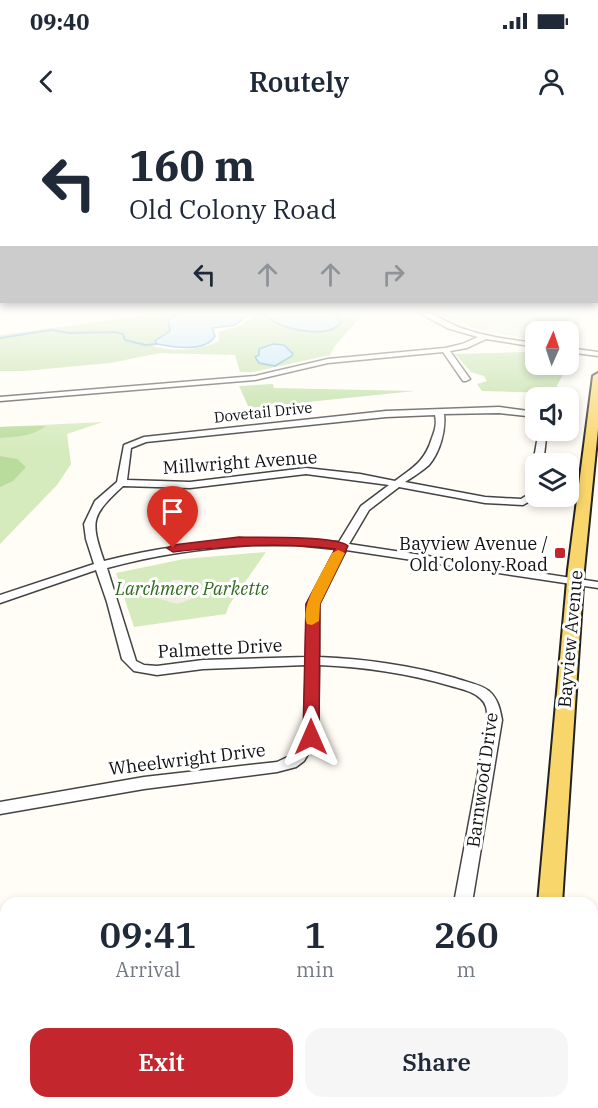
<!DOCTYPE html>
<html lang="en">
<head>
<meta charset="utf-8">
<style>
  body { margin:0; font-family:"IBM Plex Serif",serif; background:#f6f6f7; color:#1f2937; height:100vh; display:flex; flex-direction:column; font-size:22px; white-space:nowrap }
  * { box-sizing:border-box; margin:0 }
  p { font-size:20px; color:#747a83 }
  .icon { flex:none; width:33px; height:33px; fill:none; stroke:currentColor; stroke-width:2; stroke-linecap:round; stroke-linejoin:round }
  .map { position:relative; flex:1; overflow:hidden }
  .panel { position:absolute; left:0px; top:777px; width:598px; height:212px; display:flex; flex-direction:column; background:#fff; border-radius:18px 18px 0 0; box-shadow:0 3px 9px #0003 }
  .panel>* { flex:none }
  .top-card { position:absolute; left:0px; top:0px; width:598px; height:183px; box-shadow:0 3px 9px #0003; background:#fff; color:#1f2937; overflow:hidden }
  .needle { width:39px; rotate:3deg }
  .buttons { position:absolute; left:525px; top:201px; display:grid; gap:12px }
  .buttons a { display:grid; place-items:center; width:54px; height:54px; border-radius:12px; background:#fff; box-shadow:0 3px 9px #0003; font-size:30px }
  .pin { position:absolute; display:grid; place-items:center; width:51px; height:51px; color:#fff; margin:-62px -26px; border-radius:50% 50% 50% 0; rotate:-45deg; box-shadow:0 0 6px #0007 }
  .pin .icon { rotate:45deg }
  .me { position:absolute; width:66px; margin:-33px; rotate:0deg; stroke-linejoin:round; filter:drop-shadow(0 0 4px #0008) }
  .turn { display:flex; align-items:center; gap:21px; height:126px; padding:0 30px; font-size:27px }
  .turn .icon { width:78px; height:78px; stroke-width:2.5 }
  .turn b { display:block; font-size:42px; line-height:51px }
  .lanes { display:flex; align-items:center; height:57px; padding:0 30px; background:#0003; justify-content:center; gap:30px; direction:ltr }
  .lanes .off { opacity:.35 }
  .eta { display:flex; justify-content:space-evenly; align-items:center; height:102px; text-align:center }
  .eta b { font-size:36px; font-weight:600; line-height:42px }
  .action { display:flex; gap:12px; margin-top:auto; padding:12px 30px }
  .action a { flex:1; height:69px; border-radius:18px; background:#c4262e; color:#fff; font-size:24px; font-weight:600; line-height:69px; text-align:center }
  .action a+a { background:#f6f6f7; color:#1f2937 }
  .status { display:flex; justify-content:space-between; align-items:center; height:42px; padding:0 30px; background:#fff; direction:ltr }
  .status svg { height:16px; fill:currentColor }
  header { display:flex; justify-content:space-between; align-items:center; height:78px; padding:0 30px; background:#fff; font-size:27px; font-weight:600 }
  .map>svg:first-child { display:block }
</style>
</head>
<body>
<div class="status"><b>09:40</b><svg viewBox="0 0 49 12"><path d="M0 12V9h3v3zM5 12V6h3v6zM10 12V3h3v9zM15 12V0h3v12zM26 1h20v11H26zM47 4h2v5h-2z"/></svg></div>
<header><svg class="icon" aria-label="back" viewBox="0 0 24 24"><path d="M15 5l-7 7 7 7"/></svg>Routely<svg class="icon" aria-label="person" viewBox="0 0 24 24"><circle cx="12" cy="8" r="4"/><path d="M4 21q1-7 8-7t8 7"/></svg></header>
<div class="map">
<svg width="598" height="988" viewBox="0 0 598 988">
  <rect width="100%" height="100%" fill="#fffdf5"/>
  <!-- green -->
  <path fill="#d5ebbd" d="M 440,193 L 579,193 L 578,220 L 569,223 L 568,212 L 536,212 L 535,220 L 480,210 L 434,194 Z
    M 103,302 L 67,314 L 71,344 L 57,365 L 0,424 L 0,307 Z
    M 266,432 L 229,485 L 226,494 L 134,507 L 116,453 L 184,439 Z
    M 593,928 L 598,929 L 598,988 L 0,988 L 0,942 L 6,940 L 6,982 L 592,982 Z"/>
  <!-- forest -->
  <path fill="#b9dc9c" d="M 151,193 L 181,193 L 174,209 L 152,226 C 172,232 200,231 219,221 L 218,212 L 242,205 L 256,194 L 271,195 L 272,200 C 289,209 313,216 332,209 L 337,193 L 364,193 L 334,227 L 330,235 L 253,252 L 240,252 L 235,235 L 160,233 L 110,243 L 23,251 L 0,251 L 0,215 L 140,196 Z
    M 531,232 L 535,235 L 536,244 L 555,245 L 565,251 L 553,273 L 482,271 L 477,264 L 487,261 L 484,256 L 471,252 L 455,234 Z
    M 273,264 L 274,268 L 415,271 L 249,288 L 239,266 Z
    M 27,306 L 46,306 C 34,316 15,317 0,318 L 0,307 Z
    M 0,336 L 17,339 L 26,347 L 13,361 L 0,367 Z"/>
  <!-- pitch -->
  <path fill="#e6f2cf" d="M 492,204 L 541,211 L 536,212 L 535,218 L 486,210 Z"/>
  <!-- plaza -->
  <path fill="#f1ede2" d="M 172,460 L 182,460 L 197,468 L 198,477 L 177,484 L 157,478 Z"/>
  <!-- water -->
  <path fill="#b9e0f7" stroke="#3f96cf" stroke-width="1.5" d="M 180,193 L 330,193 L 336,195 L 341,202 C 330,219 291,210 276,203 C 271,201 269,197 265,194 L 251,193 L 235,205 L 212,208 L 215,216 C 205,233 173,227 157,224 L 155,221 L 170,211 L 168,199 Z
    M 273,224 L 284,225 L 293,234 L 292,236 L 275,246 L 259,243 L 255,237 L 259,235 L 259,229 Z"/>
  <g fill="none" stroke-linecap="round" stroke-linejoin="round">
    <!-- stream -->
    <path stroke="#3f96cf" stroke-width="2" d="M 0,218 L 51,210 L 69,213 L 115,212 L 123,214 L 125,220 L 145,225 L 157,224"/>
    <defs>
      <path id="minor" d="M 420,193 C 434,192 450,205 464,209 C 487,217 512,220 536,223 L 536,227 L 486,219 L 467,228 L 450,231 L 470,259 L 466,261 L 463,261 L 443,232 L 328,243 L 255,260 L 0,281 L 0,277 L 255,256 L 328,239 L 445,228 L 462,224 L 478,217 L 447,208 Z
        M 568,228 L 598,232 L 598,236 L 568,232 Z
        M 499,287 L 536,292 L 536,297 L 499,293 L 444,294 C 446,310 440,332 429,345 C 422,351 413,357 405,362 L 485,377 L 521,379 L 529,374 L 531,362 L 536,359 L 536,376 L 537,377 L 523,385 L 485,383 L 399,367 L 369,390 L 349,424 L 598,462 L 598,468 L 346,430 L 319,484 L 319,537 C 365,539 410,545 455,558 C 466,562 480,564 489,571 C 498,579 500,589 502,600 L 472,783 L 454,783 L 488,600 C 487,592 487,584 481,579 C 473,571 461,569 451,566 C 407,553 364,547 319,545 L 318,617 L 304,641 L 296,647 L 277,652 L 144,669 L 0,694 L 0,682 L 144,657 L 277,642 L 294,634 L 304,617 L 306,545 L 203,549 L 157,555 L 134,551 L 122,539 L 107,482 L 96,450 L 0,483 L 0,475 L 94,444 L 86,419 L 84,404 L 95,381 L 117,362 L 124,325 L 144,317 L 386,291 ZM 435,295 C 437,304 435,310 432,318 C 425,341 414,347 395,361 L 360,354 L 306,348 L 190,362 L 127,360 L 131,328 L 146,322 L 386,297 ZM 306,354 L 389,365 L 361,386 L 339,422 C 259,416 182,421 104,441 C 90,400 91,396 123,366 L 190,368 ZM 252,425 L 296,425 L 336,429 L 307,484 L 306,537 L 203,540 L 157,546 L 144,545 L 136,541 L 107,448 C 155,435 203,428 252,425 Z
        M 539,310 L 547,310 L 543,344 L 536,344 L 536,346 L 533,344 Z
        M 6,831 L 6,847 L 0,848 L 0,832 Z"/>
      <path id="major" d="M 598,253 L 598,309 L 584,450 L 562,783 L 538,783 L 568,450 L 593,256 Z
        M 522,982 L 550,982 L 550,988 L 522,988 Z"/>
    </defs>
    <!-- minor casing -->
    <use href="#minor" stroke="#444" stroke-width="3"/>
    <!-- major casing -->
    <use href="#major" stroke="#222" stroke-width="4"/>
    <!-- minor -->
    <use href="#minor" fill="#fff" fill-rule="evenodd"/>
    <!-- major -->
    <use href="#major" fill="#f9d66b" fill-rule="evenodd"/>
  </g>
  <!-- sky -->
  <linearGradient id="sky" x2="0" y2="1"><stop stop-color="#95c6ee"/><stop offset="0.58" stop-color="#fffefa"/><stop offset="1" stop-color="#fffefa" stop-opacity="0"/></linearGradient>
  <rect width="598" height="331" fill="url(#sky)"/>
  <!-- route -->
  <path fill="#c4262e" stroke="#7f191e" stroke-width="1.5" d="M 239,417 C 259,418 336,415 348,426 L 320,484 L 319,617 L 317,621 L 305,621 L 303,617 L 306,484 L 335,429 C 280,422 227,426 173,432 L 167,428 L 173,425 Z"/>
  <!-- slow -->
  <path fill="#f59e0b" d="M 338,430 L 345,433 L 320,484 L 319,501 L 312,505 L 307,504 C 299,486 324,450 332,433 Z"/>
  <!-- markers -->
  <rect fill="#c4262e" stroke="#fff" stroke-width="2" x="554" y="427" width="12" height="12" rx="3"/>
  <g text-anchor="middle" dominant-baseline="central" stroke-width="6" stroke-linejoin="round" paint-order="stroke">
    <!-- far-street labels -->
    <g font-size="15" fill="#111" stroke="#fff">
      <text transform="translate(263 292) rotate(-6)">Dovetail Drive</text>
    </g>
    <!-- street labels -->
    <g font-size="18" fill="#111" stroke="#fff">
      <text transform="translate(240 342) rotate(-4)">Millwright Avenue</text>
      <text transform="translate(570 519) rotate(-85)">Bayview Avenue</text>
      <text transform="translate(220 528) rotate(-3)">Palmette Drive</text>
      <text transform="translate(187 639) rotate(-7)">Wheelwright Drive</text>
      <text transform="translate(482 660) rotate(-82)">Barnwood Drive</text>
    </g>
    <!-- poi labels -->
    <g font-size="18" fill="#111" stroke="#fff" text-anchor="end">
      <text x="548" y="423">Bayview Avenue /<tspan x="548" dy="21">Old Colony Road</tspan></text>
    </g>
    <!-- park labels -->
    <g font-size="18" font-style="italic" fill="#2f6b1f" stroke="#fff">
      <text x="192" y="468">Larchmere Parkette</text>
    </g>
  </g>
</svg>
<div class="buttons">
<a><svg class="needle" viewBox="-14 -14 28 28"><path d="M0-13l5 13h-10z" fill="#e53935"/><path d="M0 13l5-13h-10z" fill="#747a83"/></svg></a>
<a><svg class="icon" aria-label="sound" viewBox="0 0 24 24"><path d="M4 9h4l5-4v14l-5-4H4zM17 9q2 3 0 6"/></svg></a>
<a><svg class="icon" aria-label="layers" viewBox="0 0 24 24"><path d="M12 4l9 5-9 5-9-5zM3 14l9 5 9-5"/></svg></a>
</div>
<div class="pin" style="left:173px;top:428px;background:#d93025"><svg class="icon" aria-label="arrive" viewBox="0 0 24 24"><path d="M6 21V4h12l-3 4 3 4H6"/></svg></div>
<svg class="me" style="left:311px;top:617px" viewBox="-20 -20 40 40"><path d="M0-17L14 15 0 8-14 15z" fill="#c4262e" stroke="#fff" stroke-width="4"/></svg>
<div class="top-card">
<div class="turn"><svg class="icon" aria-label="left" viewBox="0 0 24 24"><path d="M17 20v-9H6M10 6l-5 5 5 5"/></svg><div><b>160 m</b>Old Colony Road</div></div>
<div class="lanes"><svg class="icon" aria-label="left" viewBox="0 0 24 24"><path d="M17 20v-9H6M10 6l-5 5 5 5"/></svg><svg class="icon off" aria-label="ahead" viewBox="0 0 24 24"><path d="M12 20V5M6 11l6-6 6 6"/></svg><svg class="icon off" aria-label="ahead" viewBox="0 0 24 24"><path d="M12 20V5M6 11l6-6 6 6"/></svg><svg class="icon off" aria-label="right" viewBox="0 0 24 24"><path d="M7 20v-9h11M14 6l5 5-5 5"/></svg></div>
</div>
<section class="panel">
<div class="eta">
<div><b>09:41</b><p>Arrival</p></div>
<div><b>1</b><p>min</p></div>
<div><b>260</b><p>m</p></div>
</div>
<div class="action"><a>Exit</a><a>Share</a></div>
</section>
</div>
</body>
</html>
